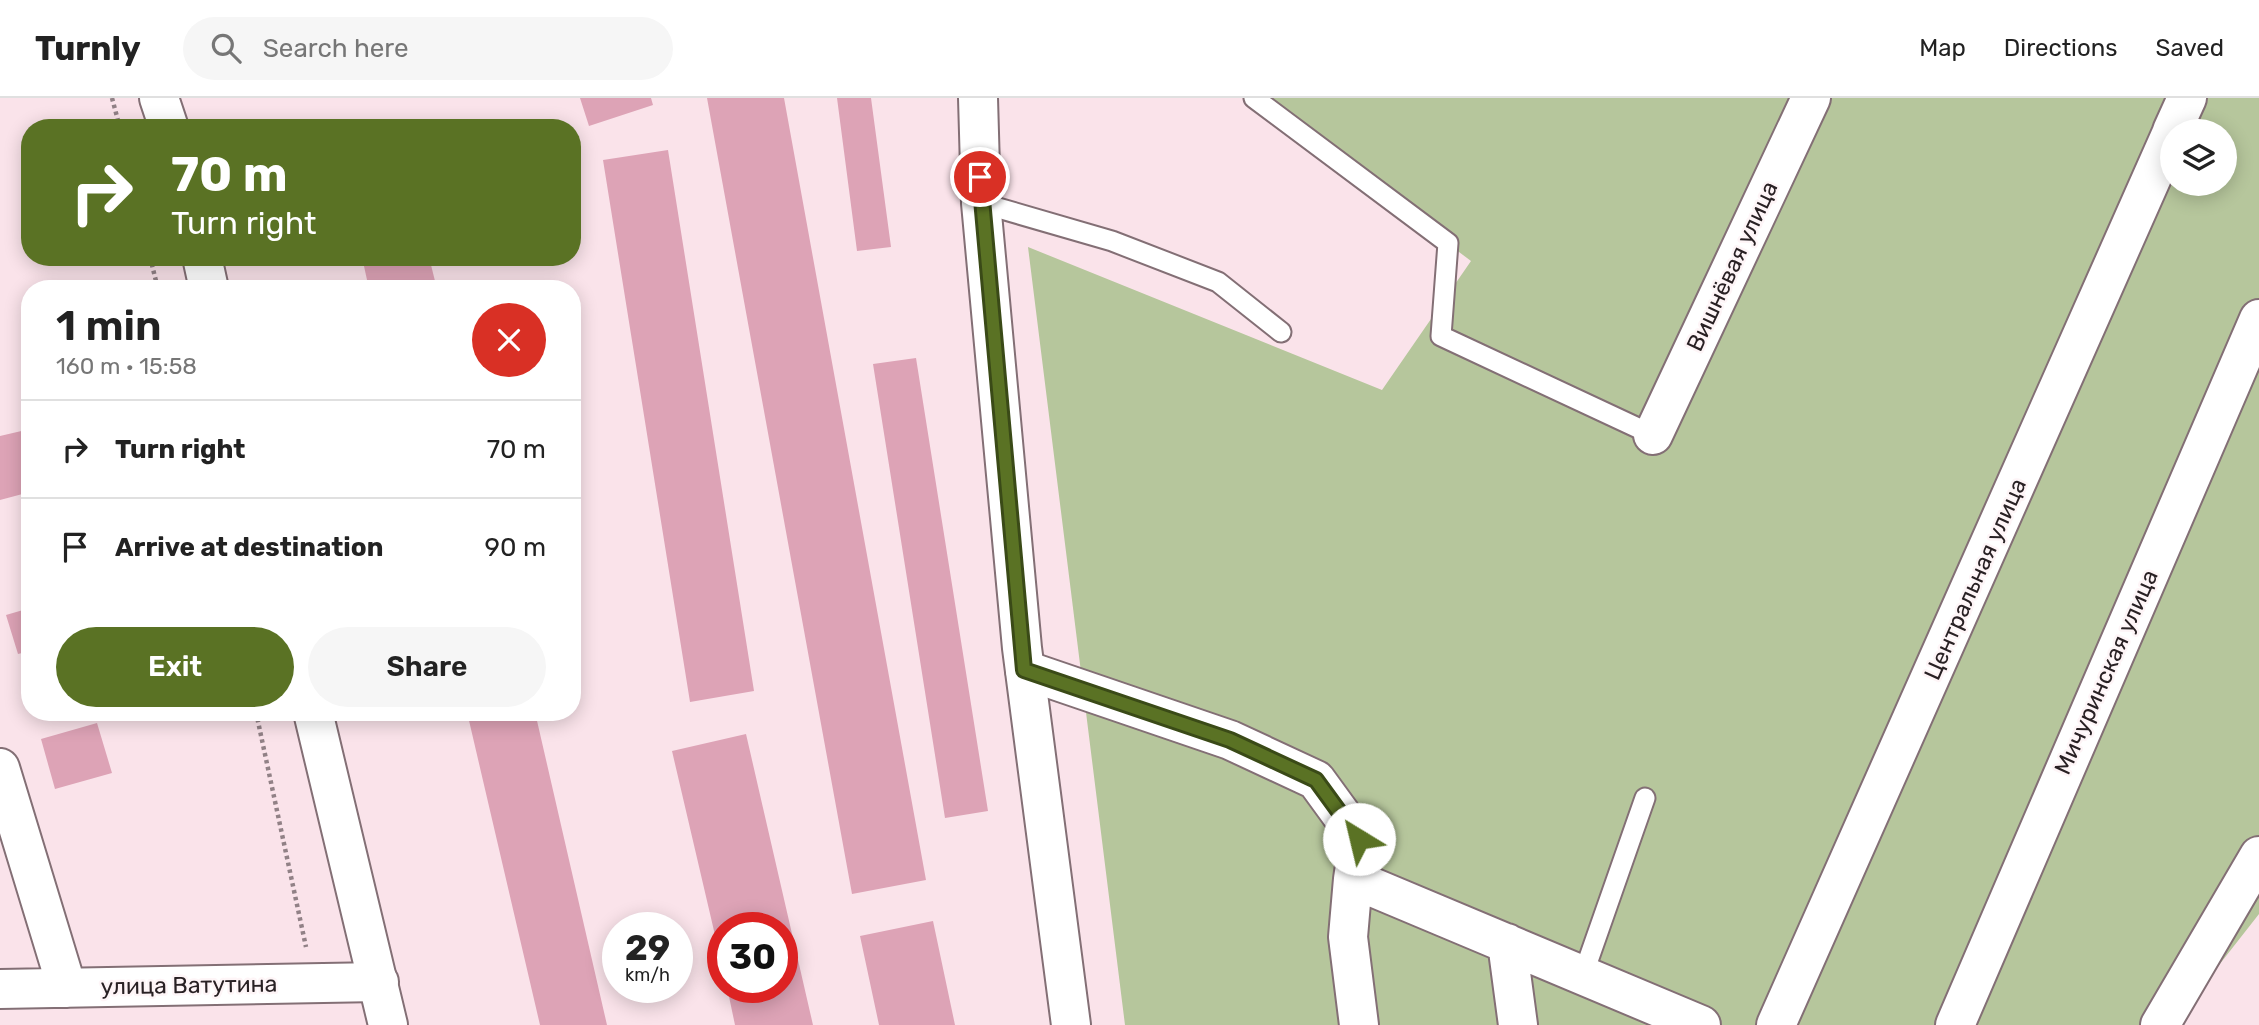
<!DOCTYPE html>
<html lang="en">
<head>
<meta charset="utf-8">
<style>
  body { margin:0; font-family:Rubik,sans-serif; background:#f6f6f6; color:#222; height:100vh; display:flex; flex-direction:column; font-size:26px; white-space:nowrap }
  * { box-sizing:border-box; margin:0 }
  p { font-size:23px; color:#767676 }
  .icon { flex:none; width:38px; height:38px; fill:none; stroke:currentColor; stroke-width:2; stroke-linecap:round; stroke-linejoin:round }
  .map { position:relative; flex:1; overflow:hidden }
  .side { position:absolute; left:21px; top:182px; width:560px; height:441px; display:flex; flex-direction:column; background:#fff; border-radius:28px; box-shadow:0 4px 18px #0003 }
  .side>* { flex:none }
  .top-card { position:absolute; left:21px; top:21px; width:560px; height:147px; border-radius:28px; box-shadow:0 4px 18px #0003; background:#5a7224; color:#fff; overflow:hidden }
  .tools { position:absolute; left:2160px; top:21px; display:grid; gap:14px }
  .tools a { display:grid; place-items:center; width:77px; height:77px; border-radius:50%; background:#fff; box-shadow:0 4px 18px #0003; font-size:35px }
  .speed { position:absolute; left:602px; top:814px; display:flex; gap:14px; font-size:35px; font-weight:700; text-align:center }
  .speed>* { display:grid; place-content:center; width:91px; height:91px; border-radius:50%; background:#fff; box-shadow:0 4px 18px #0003; line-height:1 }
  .speed small { font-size:18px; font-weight:400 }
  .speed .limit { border:10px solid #d22; background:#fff; color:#111 }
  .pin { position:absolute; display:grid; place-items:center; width:60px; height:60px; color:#fff; margin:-30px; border:4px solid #fff; border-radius:50%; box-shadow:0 2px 7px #0007 }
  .me { position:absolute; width:77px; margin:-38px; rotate:324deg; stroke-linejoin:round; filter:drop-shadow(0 0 5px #0008) }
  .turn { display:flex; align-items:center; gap:24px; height:147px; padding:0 35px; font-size:32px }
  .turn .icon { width:91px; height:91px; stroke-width:2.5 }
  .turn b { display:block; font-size:49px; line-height:60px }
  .round { display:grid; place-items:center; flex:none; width:74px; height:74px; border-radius:37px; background:#f6f6f6 }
  .head { display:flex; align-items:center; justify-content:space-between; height:119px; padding:0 35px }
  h1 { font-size:42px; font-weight:600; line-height:52px }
  .action { display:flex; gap:14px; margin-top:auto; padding:14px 35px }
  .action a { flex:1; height:80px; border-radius:42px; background:#5a7224; color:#fff; font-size:28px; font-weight:600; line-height:80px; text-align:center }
  .action a+a { background:#f6f6f6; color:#222 }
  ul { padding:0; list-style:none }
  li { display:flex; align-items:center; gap:21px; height:98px; padding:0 35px; border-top:2px solid #e0e0e0 }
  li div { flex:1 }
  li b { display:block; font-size:26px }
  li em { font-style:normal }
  header { display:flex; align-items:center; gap:42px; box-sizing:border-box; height:98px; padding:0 35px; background:#fff; border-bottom:2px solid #e0e0e0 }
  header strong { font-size:33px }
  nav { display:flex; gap:38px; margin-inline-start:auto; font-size:24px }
  .search { width:490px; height:63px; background:#f6f6f6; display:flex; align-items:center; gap:18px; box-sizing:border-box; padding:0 24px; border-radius:38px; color:#767676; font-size:26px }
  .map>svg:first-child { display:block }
</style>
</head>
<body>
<header>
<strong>Turnly</strong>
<div class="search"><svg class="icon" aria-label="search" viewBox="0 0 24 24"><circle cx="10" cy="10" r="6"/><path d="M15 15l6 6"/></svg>Search here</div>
<nav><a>Map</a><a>Directions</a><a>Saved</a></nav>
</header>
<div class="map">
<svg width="2259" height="927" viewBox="0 0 2259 927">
  <rect width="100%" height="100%" fill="#fae3ea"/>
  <!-- green -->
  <path fill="#b6c69c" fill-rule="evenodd" d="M 1254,0 L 2259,0 L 2259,816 L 2172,927 L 1125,927 L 1028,149 L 1382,292 L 1471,163 ZM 2172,33 L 2224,33 L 2224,86 L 2172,86 Z"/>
  <!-- building -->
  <path fill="#dda3b6" d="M 580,0 L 651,0 L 653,7 L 589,28 Z
    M 707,0 L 784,0 L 926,782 L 852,796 Z
    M 837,0 L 871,0 L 891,149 L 857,153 Z
    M 668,52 L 754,593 L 690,604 L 603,62 Z
    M 362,159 L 429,159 L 437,191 L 369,191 Z
    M 916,260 L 988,713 L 945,720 L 873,266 Z
    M 30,331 L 30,394 L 0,402 L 0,338 Z
    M 30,510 L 30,553 L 18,556 L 6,517 Z
    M 467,614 L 535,614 L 607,927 L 540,927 Z
    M 97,625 L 112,675 L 55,691 L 41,641 Z
    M 746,636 L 813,927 L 735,927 L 727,889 L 782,889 L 782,830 L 723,830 L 722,867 L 672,653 Z
    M 933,823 L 955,927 L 879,927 L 860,838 Z"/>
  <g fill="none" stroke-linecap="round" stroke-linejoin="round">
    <defs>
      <path id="lane" d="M 1254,0 L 1448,145 L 1441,238 L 1653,337
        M 981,105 L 1112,143 L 1218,184 L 1281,234
        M 1583,877 L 1645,700"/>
      <path id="street" d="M 2172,33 L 2187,0
        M 1653,337 L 1811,0
        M 1025,572 L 1230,642 L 1316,682 L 1359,741 L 1353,781 L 1701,927
        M 0,670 L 67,890
        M 1353,781 L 1348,839 L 1359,927
        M 1507,845 L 1518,927
        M 0,891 L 379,884
        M 1776,927 L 2172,34
        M 1955,927 L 2259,221
        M 2160,927 L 2259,758"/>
      <path id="secondary" d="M 159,0 L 169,30
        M 978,0 L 981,105 L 1022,550 L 1071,927
        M 202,159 L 209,191
        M 313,614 L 388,927"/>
    </defs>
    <!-- lane casing -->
    <use href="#lane" stroke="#836f75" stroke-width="23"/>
    <!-- street casing -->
    <use href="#street" stroke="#836f75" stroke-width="42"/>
    <!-- secondary casing -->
    <use href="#secondary" stroke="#836f75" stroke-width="42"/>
    <!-- path -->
    <path stroke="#918186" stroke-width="4.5" stroke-dasharray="3.5 3.5" stroke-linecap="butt" d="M 112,0 L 120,30
      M 150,159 L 158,191
      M 256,614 L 306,849"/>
    <!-- lane -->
    <use href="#lane" stroke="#fff" stroke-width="19"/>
    <!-- street -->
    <use href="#street" stroke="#fff" stroke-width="38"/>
    <!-- secondary -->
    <use href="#secondary" stroke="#fff" stroke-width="38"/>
  </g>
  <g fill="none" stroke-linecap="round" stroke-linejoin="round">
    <defs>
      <path id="route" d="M 980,79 L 1024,572 L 1230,642 L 1316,682 L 1359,741"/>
    </defs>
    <!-- route casing -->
    <use href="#route" stroke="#3a4a17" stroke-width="18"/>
    <!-- route -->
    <use href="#route" stroke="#5a7224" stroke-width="12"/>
  </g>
  <g text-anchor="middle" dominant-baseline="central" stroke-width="5" stroke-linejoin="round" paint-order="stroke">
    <!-- street labels -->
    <g font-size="23" fill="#292124" stroke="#fef5f7">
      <text transform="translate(1732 168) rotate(-65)">Вишнёвая улица</text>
      <text transform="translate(1975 481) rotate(-66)">Центральная улица</text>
      <text transform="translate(2106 574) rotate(-66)">Мичуринская улица</text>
      <text transform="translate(189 887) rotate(-1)">улица Ватутина</text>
    </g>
  </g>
</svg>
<div class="tools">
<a><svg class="icon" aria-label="layers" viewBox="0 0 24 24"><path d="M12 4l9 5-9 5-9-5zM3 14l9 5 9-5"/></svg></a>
</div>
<div class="speed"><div>29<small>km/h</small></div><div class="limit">30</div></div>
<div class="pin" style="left:980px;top:79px;background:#d93025"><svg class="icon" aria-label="arrive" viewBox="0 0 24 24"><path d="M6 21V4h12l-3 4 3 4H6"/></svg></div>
<svg class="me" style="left:1359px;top:741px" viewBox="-20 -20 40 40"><circle r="19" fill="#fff"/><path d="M0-13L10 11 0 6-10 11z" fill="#5a7224"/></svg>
<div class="top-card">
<div class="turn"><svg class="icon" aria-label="right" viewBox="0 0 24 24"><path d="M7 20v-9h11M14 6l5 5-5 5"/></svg><div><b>70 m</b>Turn right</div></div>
</div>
<section class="side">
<div class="head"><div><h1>1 min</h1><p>160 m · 15:58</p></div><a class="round" style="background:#d93025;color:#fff"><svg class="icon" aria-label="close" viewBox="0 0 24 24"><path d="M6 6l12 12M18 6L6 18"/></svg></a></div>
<ul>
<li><svg class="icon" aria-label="right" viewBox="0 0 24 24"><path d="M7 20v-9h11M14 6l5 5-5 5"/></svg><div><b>Turn right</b></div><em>70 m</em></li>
<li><svg class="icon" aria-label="arrive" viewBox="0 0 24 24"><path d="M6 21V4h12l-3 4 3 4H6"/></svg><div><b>Arrive at destination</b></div><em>90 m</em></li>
</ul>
<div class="action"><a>Exit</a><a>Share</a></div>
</section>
</div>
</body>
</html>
